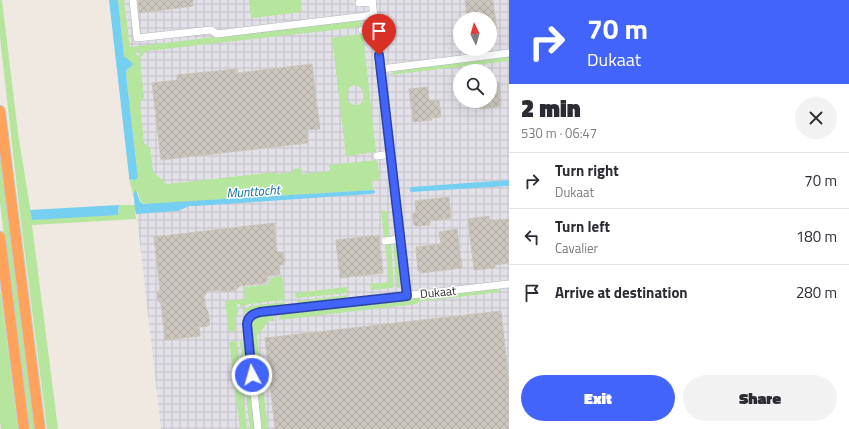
<!DOCTYPE html>
<html lang="en">
<head>
<meta charset="utf-8">
<style>
  body { margin:0; font-family:"Titillium Web",sans-serif; background:#f2f2f3; color:#2b2b33; height:100vh; display:flex; flex-direction:column; font-size:15px; white-space:nowrap }
  * { box-sizing:border-box; margin:0 }
  p { font-size:13px; color:#7c7c81 }
  .icon { flex:none; width:22px; height:22px; fill:none; stroke:currentColor; stroke-width:2; stroke-linecap:round; stroke-linejoin:round }
  .map { position:relative; flex:1; overflow:hidden }
  .details { display:flex; flex-direction:column; background:#fff; width:340px }
  .details>* { flex:none }
  .guide { background:#4264fb; color:#fff; overflow:hidden }
  .needle { width:26px; rotate:355deg }
  .controls { position:absolute; left:453px; top:12px; display:grid; gap:8px }
  .controls a { display:grid; place-items:center; width:44px; height:44px; border-radius:50%; background:#fff; box-shadow:0 4px 16px #0002; font-size:20px }
  .pin { position:absolute; display:grid; place-items:center; width:34px; height:34px; color:#fff; margin:-41px -17px; border-radius:50% 50% 50% 0; rotate:-45deg; box-shadow:0 0 4px #0007 }
  .pin .icon { rotate:45deg }
  .me { position:absolute; width:44px; margin:-22px; rotate:354deg; stroke-linejoin:round; filter:drop-shadow(0 0 3px #0008) }
  .turn { display:flex; align-items:center; gap:14px; height:84px; padding:0 12px; font-size:18px }
  .turn .icon { width:52px; height:52px; stroke-width:2.5 }
  .turn b { display:block; font-size:28px; line-height:34px }
  .round { display:grid; place-items:center; flex:none; width:42px; height:42px; border-radius:21px; background:#f2f2f3 }
  .summary { display:flex; align-items:center; justify-content:space-between; height:68px; padding:0 12px }
  h1 { font-size:24px; font-weight:800; line-height:30px }
  .primary-button { display:flex; gap:8px; margin-top:auto; padding:8px 12px }
  .primary-button a { flex:1; height:46px; border-radius:24px; background:#4264fb; color:#fff; font-size:16px; font-weight:800; line-height:46px; text-align:center }
  .primary-button a+a { background:#f2f2f3; color:#2b2b33 }
  ul { padding:0; list-style:none }
  li { display:flex; align-items:center; gap:12px; height:56px; padding:0 12px; border-top:1px solid #e1e1e2 }
  li div { flex:1 }
  li b { display:block; font-size:15px }
  li em { font-style:normal }
  main { display:flex; flex:1; min-height:0 }
  .map>svg:first-child { display:block }
</style>
</head>
<body>
<main>
<div class="map">
<svg width="509" height="429" viewBox="0 0 509 429">
  <defs>
    <pattern id="industrial-grid" width="8" height="8" patternUnits="userSpaceOnUse"><rect width="8" height="8" fill="#e3e1e8"/><path d="M0 4h8M4 0v8" fill="none" stroke="#c3c1c7"/></pattern>
    <pattern id="building-cross-hatch" width="8" height="8" patternUnits="userSpaceOnUse"><rect width="8" height="8" fill="#cbc7bf"/><path d="M0 0l8 8M0 8l8-8" fill="none" stroke="#afaba4"/></pattern>
  </defs>
  <rect width="100%" height="100%" fill="#efe9e1"/>
  <!-- industrial -->
  <path fill="url(#industrial-grid)" fill-rule="evenodd" d="M 124,0 L 509,0 L 509,429 L 161,429 L 136,208 L 148,207 ZM 460,19 L 490,19 L 490,49 L 460,49 ZM 460,71 L 490,71 L 490,101 L 460,101 Z"/>
  <!-- grass -->
  <path fill="#b6e59e" fill-rule="evenodd" d="M 0,0 L 2,0 L 18,133 L 32,220 L 119,213 L 119,205 L 135,205 C 134,210 136,214 136,219 L 32,225 L 58,429 L 47,429 L 20,215 L 0,37 Z
    M 118,0 L 124,0 L 130,47 L 361,20 L 362,25 L 360,25 L 360,27 L 146,51 L 141,57 L 139,55 L 140,53 L 137,51 L 135,53 L 141,58 L 140,59 L 144,97 L 140,103 L 144,143 L 150,147 L 153,172 L 167,184 L 276,172 L 276,174 L 293,172 L 293,169 L 301,168 L 302,174 L 330,171 L 329,165 L 377,160 L 380,180 L 372,181 L 373,190 L 148,204 L 141,203 L 138,193 L 135,192 L 133,194 L 129,179 L 135,180 L 138,178 L 126,74 L 127,69 L 131,67 L 127,59 L 124,56 Z
    M 249,0 L 301,0 L 302,12 L 251,18 Z
    M 363,34 L 376,152 L 346,156 L 332,38 ZM 354,85 L 360,87 L 364,93 L 363,101 L 359,105 C 348,106 344,97 349,88 Z
    M 509,57 L 509,61 L 389,75 L 397,70 Z
    M 0,144 L 36,429 L 28,429 L 0,203 Z
    M 381,210 L 387,211 L 390,237 L 384,238 Z
    M 385,243 L 391,243 L 394,287 L 392,288 L 371,290 L 370,284 L 389,282 Z
    M 393,243 L 396,244 L 398,247 L 401,279 L 400,288 L 398,288 L 397,287 Z
    M 282,276 L 285,300 L 248,304 L 241,308 L 240,304 L 237,304 L 238,312 L 235,320 L 236,331 L 229,332 L 225,301 L 245,299 L 244,287 L 266,285 L 270,281 L 269,278 Z
    M 347,287 L 348,293 L 296,298 L 295,293 Z
    M 495,288 L 498,290 L 500,292 L 417,302 L 417,304 L 279,320 L 280,315 L 284,313 Z
    M 0,291 L 1,295 L 18,429 L 1,429 L 0,421 Z
    M 348,295 L 346,299 L 303,305 L 299,304 L 297,301 Z
    M 285,302 L 283,306 L 281,307 L 249,311 L 246,313 L 243,310 L 250,306 Z
    M 270,315 L 274,317 L 274,321 L 269,321 L 257,336 L 268,429 L 261,429 L 250,325 C 254,316 261,316 270,315 Z
    M 237,341 L 247,429 L 240,429 L 229,342 Z
    M 240,341 L 244,344 L 246,348 L 255,429 L 250,429 Z"/>
  <!-- water -->
  <path fill="#75cff0" d="M 109,0 L 118,0 L 124,56 L 131,62 L 133,64 L 131,67 L 127,69 L 126,74 L 138,178 L 135,180 L 135,182 L 134,180 L 129,179 L 129,176 Z
    M 509,180 L 509,186 L 411,192 L 410,191 L 410,188 L 411,187 Z
    M 135,190 L 136,190 L 140,202 L 143,204 L 373,190 L 375,191 L 375,193 L 371,194 L 196,206 L 189,206 L 178,211 L 136,214 C 134,207 135,200 133,194 L 135,192 Z
    M 119,205 L 118,215 L 32,220 L 30,210 Z"/>
  <!-- building -->
  <path fill="url(#building-cross-hatch)" stroke="#cbc5ba" d="M 138,0 L 193,0 L 193,6 L 139,13 Z
    M 465,0 L 493,0 L 497,33 L 490,34 L 490,19 L 467,19 Z
    M 312,64 L 320,129 L 307,130 L 308,143 L 161,160 L 152,83 L 177,80 L 177,75 L 237,69 L 238,73 Z
    M 499,82 L 501,106 L 480,109 L 479,101 L 490,101 L 490,83 Z
    M 428,87 L 429,101 L 439,100 L 441,117 L 431,118 L 432,120 L 413,122 L 409,89 Z
    M 449,197 L 451,218 L 430,221 L 430,225 L 417,226 L 414,225 L 412,214 L 416,213 L 415,201 Z
    M 489,216 L 490,221 L 509,219 L 509,263 L 495,265 L 495,268 L 474,270 L 468,219 Z
    M 274,223 L 277,252 L 281,252 L 284,254 L 285,262 L 283,265 L 279,265 L 280,274 L 267,276 L 267,280 L 265,283 L 240,286 L 236,290 L 223,292 L 220,290 L 208,291 L 204,296 L 206,309 L 208,311 L 210,324 L 208,326 L 199,327 L 200,336 L 165,340 L 161,304 L 158,301 L 157,293 L 160,289 L 154,237 Z
    M 457,229 L 462,268 L 421,273 L 420,271 L 418,271 L 416,247 L 441,244 L 439,232 Z
    M 379,235 L 383,273 L 340,278 L 336,240 Z
    M 501,311 L 509,383 L 509,429 L 275,429 L 265,338 Z"/>
  <g fill="none" stroke-linecap="round" stroke-linejoin="round">
    <defs>
      <path id="minor" d="M 133,0 L 137,38 L 211,30 L 217,34 L 374,15
        M 372,0 L 407,296
        M 359,3 L 373,2
        M 362,30 L 376,29
        M 381,69 L 509,53
        M 377,156 L 390,154
        M 385,241 L 400,239
        M 258,429 L 247,328 C 247,318 251,314 260,312 L 509,284"/>
      <path id="highway" d="M 0,111 L 40,429
        M 0,237 L 24,429"/>
    </defs>
    <!-- minor casing -->
    <use href="#minor" stroke="#b4b7c1" stroke-width="8"/>
    <!-- highway casing -->
    <use href="#highway" stroke="#c9c9c9" stroke-width="12"/>
    <!-- minor -->
    <use href="#minor" stroke="#fff" stroke-width="7"/>
    <!-- highway -->
    <use href="#highway" stroke="#ffa35c" stroke-width="10"/>
  </g>
  <g fill="none" stroke-linecap="round" stroke-linejoin="round">
    <defs>
      <path id="route" d="M 252,375 L 247,324 C 248,316 253,314 260,312 L 407,296 L 379,55"/>
    </defs>
    <!-- route casing -->
    <use href="#route" stroke="#2b41a3" stroke-width="10"/>
    <!-- route -->
    <use href="#route" stroke="#4264fb" stroke-width="7"/>
  </g>
  <g text-anchor="middle" dominant-baseline="central" stroke-width="3" stroke-linejoin="round" paint-order="stroke">
    <!-- street labels -->
    <g font-size="12" fill="#2e2e2e" stroke="#fff">
      <text transform="translate(438 292) rotate(-6)">Dukaat</text>
    </g>
    <!-- water labels -->
    <g font-size="13" font-style="italic" fill="#0d6fa3" stroke="#fff">
      <text transform="translate(253 191) rotate(-4)">Munttocht</text>
    </g>
  </g>
</svg>
<div class="controls">
<a><svg class="needle" viewBox="-14 -14 28 28"><path d="M0-13l5 13h-10z" fill="#e53935"/><path d="M0 13l5-13h-10z" fill="#7c7c81"/></svg></a>
<a><svg class="icon" aria-label="search" viewBox="0 0 24 24"><circle cx="10" cy="10" r="6"/><path d="M15 15l6 6"/></svg></a>
</div>
<div class="pin" style="left:379px;top:55px;background:#d93025"><svg class="icon" aria-label="arrive" viewBox="0 0 24 24"><path d="M6 21V4h12l-3 4 3 4H6"/></svg></div>
<svg class="me" style="left:252px;top:375px" viewBox="-20 -20 40 40"><circle r="17" fill="#4264fb" stroke="#fff" stroke-width="3"/><path d="M0-11L8 9 0 5-8 9z" fill="#fff"/></svg>
</div>
<section class="details">
<div class="guide">
<div class="turn"><svg class="icon" aria-label="right" viewBox="0 0 24 24"><path d="M7 20v-9h11M14 6l5 5-5 5"/></svg><div><b>70 m</b>Dukaat</div></div>
</div>
<div class="summary"><div><h1>2 min</h1><p>530 m · 06:47</p></div><a class="round"><svg class="icon" aria-label="close" viewBox="0 0 24 24"><path d="M6 6l12 12M18 6L6 18"/></svg></a></div>
<ul>
<li><svg class="icon" aria-label="right" viewBox="0 0 24 24"><path d="M7 20v-9h11M14 6l5 5-5 5"/></svg><div><b>Turn right</b><p>Dukaat</p></div><em>70 m</em></li>
<li><svg class="icon" aria-label="left" viewBox="0 0 24 24"><path d="M17 20v-9H6M10 6l-5 5 5 5"/></svg><div><b>Turn left</b><p>Cavalier</p></div><em>180 m</em></li>
<li><svg class="icon" aria-label="arrive" viewBox="0 0 24 24"><path d="M6 21V4h12l-3 4 3 4H6"/></svg><div><b>Arrive at destination</b></div><em>280 m</em></li>
</ul>
<div class="primary-button"><a>Exit</a><a>Share</a></div>
</section>
</main>
</body>
</html>
